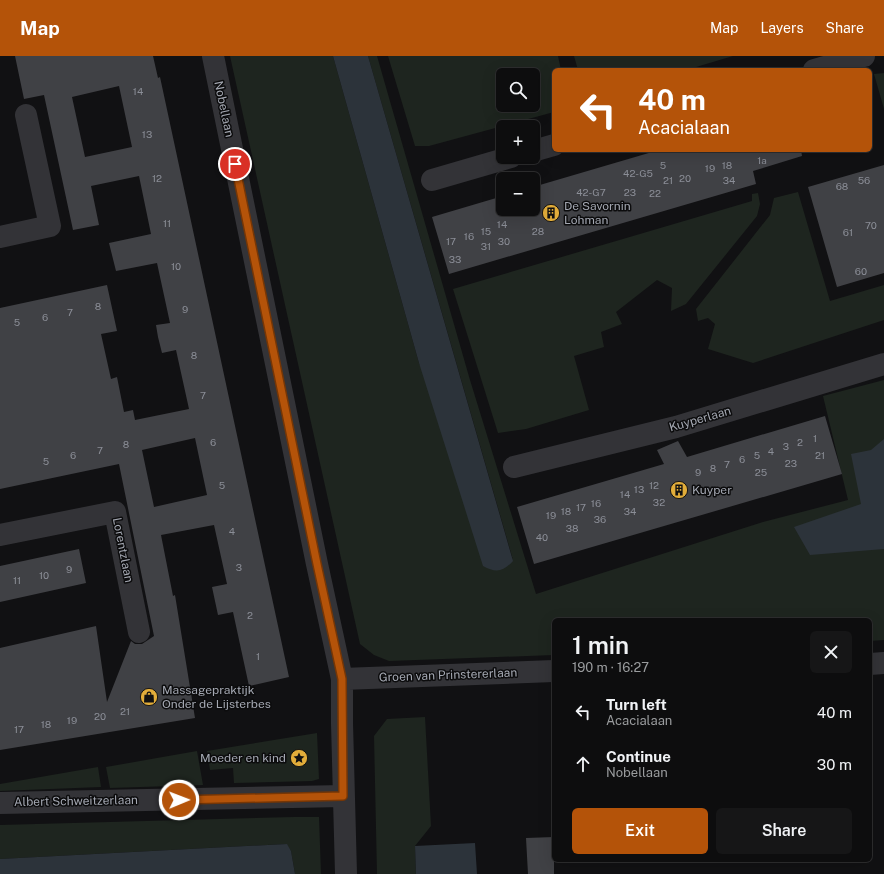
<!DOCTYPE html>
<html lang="en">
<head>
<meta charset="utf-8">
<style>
  body { margin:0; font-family:"Public Sans",sans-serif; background:#161617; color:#f1f3f6; height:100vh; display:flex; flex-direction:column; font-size:15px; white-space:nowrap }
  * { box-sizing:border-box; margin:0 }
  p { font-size:13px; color:#9a9c9e }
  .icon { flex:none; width:22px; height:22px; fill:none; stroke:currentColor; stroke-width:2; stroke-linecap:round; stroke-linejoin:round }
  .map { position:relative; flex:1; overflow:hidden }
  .details { position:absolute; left:552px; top:562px; width:320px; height:244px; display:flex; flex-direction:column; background:#0d0d0e; border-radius:6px; box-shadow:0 4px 16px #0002,0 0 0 1px #2d2d2e }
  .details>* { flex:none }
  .top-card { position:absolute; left:552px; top:12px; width:320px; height:84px; border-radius:6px; box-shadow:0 4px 16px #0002,0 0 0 1px #2d2d2e; background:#b45309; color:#fff; overflow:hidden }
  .fabs { position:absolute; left:496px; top:12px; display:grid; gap:8px }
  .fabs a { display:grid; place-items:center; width:44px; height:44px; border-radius:6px; background:#0d0d0e; box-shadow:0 4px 16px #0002,0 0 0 1px #2d2d2e; font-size:20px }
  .pin { position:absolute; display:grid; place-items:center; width:34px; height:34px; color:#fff; margin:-17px; border:2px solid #fff; border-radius:50%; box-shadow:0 1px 4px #0007 }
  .me { position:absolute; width:44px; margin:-22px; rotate:89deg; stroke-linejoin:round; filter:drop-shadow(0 0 3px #0008) }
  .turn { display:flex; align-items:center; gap:14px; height:84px; padding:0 20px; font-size:18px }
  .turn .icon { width:52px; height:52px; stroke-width:2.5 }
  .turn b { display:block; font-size:28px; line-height:34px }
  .round { display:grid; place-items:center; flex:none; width:42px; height:42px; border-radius:6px; background:#161617 }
  .overview { display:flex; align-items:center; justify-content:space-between; height:68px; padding:0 20px }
  h1 { font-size:24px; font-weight:600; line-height:30px }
  .primary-button { display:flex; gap:8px; margin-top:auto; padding:8px 20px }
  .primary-button a { flex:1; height:46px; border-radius:6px; background:#b45309; color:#fff; font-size:16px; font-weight:600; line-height:46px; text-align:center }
  .primary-button a+a { background:#161617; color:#f1f3f6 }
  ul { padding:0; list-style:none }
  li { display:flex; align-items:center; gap:12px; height:52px; padding:0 20px }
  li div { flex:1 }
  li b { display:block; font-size:15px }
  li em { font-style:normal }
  header { display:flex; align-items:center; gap:24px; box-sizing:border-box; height:56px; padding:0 20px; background:#b45309; color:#fff }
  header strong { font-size:19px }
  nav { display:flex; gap:22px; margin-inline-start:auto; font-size:14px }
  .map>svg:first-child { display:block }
</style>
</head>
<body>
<header>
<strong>Map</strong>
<nav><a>Map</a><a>Layers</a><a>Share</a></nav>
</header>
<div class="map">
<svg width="884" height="818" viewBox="0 0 884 818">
  <rect width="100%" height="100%" fill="#111113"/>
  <!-- green -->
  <path fill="#1e251f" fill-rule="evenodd" d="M 230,0 L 333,0 L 419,307 L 513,504 L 368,0 L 377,0 L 470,324 L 536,538 L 763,466 L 848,444 L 823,340 L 884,324 L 884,584 L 870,585 L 870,564 L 554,564 L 554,599 L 389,605 L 374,599 L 360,588 Z
    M 388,0 L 558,0 L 561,14 L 554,14 L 554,56 L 429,90 L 415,90 ZM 503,19 L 533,19 L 533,49 L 503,49 Z
    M 574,0 L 733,0 L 686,14 L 578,14 Z
    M 884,17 L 884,53 L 874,18 Z
    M 798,136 L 830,245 L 884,229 L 884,264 L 753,307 L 708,293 L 715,268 L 708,262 L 698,265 L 696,253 L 770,159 L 774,142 Z
    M 758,137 L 760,148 L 757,160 L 686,248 L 671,255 L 672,232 L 657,224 L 616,256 L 622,268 L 601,276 L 604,291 L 574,300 L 589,354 L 526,373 L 498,377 L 453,233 L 752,145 L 752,138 Z
    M 425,661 L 431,770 L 415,790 L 416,818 L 377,818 L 374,680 L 387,663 Z
    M 317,677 L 319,723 L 312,725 L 234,727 L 233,712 L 210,714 L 207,695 Z
    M 197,695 L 203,729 L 110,732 L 106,711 Z
    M 98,711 L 101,731 L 0,735 L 0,728 Z
    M 294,761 L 319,761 L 321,818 L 295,818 L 291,795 L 286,788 L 0,803 L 0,769 Z"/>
  <!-- water -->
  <path fill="#2c333a" d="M 333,0 L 368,0 L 513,505 C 503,516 496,517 483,510 L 419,307 Z
    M 884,383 L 884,493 L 810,499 L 794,471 L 861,448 L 851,398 L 871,394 Z
    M 475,787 L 477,818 L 416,818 L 415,790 Z
    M 287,788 L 291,795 L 295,818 L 0,818 L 0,803 Z"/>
  <!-- building -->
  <path fill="#404145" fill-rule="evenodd" d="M 15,0 L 153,0 L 158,22 L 160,21 L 289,621 L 249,630 L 233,556 L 218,559 L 212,531 L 227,528 L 214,469 L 161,479 L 173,540 L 175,539 L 195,662 L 0,694 L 0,592 L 96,570 L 107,646 L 131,585 L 135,588 L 142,588 L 154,580 L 119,408 L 0,433 L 0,252 L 107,229 L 117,275 L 101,278 L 111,323 L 117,321 L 124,356 L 133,354 L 135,364 L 189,353 L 176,294 L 162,297 L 158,281 L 156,269 L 170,267 L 157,207 L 116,215 L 109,187 L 151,178 L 139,120 L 91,130 L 99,169 L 73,174 L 44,39 L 24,43 ZM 119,30 L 132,91 L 85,101 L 72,41 ZM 195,382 L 207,439 L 154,451 L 142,394 Z
    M 659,94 L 801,94 L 802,100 L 753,115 L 756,128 L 449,218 L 432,161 L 503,140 L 503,153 L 533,153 L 533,131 Z
    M 884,109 L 884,217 L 837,231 L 808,131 Z
    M 825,360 L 842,418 L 534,508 L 517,451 L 664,408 L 657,394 L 678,385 L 687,401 Z
    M 79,493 L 86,527 L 0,546 L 0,510 Z
    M 554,781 L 554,818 L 528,818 L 526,782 Z"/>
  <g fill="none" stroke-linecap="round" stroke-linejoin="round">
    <!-- minor -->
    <path stroke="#333337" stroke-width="22" d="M 213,0 L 317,508 L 342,623 L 342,667 L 346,818
      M 814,14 L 864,0
      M 533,95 L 554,89
      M 432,124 L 511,101
      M 0,181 L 50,170 L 26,59
      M 514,411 L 676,371 L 884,308
      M 0,479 L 115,456 L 139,576
      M 870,608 L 884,607
      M 342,623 L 554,615
      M 0,747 L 343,740"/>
  </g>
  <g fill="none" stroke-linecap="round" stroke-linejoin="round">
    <defs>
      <path id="route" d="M 179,744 L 343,740 L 342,623 L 317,508 L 235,108"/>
    </defs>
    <!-- route casing -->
    <use href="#route" stroke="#753606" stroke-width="10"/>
    <!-- route -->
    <use href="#route" stroke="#b45309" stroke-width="7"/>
  </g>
  <!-- icons -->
  <defs>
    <symbol id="building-disc" viewBox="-11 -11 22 22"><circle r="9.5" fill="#e2ad3a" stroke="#0c0c0d"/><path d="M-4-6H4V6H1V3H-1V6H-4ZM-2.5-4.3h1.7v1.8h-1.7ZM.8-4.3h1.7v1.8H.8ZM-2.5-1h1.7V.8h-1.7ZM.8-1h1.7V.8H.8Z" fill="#111"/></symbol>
    <symbol id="shop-disc" viewBox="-11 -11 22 22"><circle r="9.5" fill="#e2ad3a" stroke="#0c0c0d"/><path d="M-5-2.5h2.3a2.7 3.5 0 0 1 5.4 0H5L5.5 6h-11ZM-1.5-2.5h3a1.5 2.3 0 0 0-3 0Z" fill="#111"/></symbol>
    <symbol id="sight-disc" viewBox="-11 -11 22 22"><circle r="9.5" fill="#e2ad3a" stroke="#0c0c0d"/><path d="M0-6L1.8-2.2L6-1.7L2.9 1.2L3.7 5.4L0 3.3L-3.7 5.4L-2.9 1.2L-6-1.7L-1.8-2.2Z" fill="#111"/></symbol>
  </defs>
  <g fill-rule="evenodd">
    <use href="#building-disc" x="541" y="147" width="20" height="20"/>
    <use href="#building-disc" x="669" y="424" width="20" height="20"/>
    <use href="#shop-disc" x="139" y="631" width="20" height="20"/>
    <use href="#sight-disc" x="289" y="692" width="20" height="20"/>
  </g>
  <g text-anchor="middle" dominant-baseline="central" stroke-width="3" stroke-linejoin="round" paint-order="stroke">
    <!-- number labels -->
    <g font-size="10" fill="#8b8e97">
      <text x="138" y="35">14</text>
      <text x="147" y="78">13</text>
      <text x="762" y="104">1a</text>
      <text x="663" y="109">5</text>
      <text x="727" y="109">18</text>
      <text x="710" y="112">19</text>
      <text x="638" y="117">42-G5</text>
      <text x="157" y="122">12</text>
      <text x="685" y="122">20</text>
      <text x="668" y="124">21</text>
      <text x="729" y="124">34</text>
      <text x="864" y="124">56</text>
      <text x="842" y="130">68</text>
      <text x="591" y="136">42-G7</text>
      <text x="630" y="136">23</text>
      <text x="655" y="137">22</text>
      <text x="167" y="167">11</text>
      <text x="502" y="168">14</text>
      <text x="871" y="169">70</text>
      <text x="486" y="175">15</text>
      <text x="538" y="175">28</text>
      <text x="848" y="176">61</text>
      <text x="469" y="180">16</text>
      <text x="451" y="185">17</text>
      <text x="504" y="185">30</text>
      <text x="486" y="190">31</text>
      <text x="455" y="203">33</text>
      <text x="176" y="210">10</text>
      <text x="861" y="215">60</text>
      <text x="98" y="250">8</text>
      <text x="185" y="253">9</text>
      <text x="70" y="256">7</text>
      <text x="45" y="261">6</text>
      <text x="17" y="266">5</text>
      <text x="194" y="299">8</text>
      <text x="203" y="339">7</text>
      <text x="815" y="382">1</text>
      <text x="213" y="386">6</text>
      <text x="800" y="386">2</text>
      <text x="126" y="388">8</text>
      <text x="786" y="390">3</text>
      <text x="100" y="394">7</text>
      <text x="771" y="395">4</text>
      <text x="73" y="399">6</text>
      <text x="757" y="399">5</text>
      <text x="820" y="399">21</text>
      <text x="742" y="403">6</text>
      <text x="46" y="405">5</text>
      <text x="791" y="407">23</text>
      <text x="727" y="408">7</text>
      <text x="713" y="412">8</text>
      <text x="698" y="416">9</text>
      <text x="761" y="416">25</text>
      <text x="222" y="429">5</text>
      <text x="654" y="429">12</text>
      <text x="639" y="433">13</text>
      <text x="625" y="438">14</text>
      <text x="659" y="446">32</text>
      <text x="596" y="447">16</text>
      <text x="581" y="451">17</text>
      <text x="566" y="455">18</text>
      <text x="630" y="455">34</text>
      <text x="551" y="459">19</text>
      <text x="600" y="463">36</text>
      <text x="572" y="472">38</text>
      <text x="232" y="475">4</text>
      <text x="542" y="481">40</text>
      <text x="239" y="511">3</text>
      <text x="69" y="513">9</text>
      <text x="44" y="519">10</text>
      <text x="17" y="524">11</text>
      <text x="250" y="559">2</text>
      <text x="258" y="600">1</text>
      <text x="125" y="655">21</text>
      <text x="100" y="660">20</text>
      <text x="72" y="664">19</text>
      <text x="46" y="668">18</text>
      <text x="19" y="673">17</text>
    </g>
    <!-- street labels -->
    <g font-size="12" fill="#a4a8b2" stroke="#0c0c0d">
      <text transform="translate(224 53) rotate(78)">Nobellaan</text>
      <text transform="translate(700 363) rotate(-16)">Kuyperlaan</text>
      <text transform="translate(123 494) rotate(79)">Lorentzlaan</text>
      <text transform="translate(448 619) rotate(-2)">Groen van Prinstererlaan</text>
      <text transform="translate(76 745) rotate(-1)">Albert Schweitzerlaan</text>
    </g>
    <!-- poi labels -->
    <g font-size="12" fill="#a4a8b2" stroke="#0c0c0d" text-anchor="start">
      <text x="564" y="150">De Savornin<tspan x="564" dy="14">Lohman</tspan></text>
      <text x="692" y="434">Kuyper</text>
      <text x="162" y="634">Massagepraktijk<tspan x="162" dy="14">Onder de Lijsterbes</tspan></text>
      <text x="286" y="702" text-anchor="end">Moeder en kind</text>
    </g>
  </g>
</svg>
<div class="fabs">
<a><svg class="icon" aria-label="search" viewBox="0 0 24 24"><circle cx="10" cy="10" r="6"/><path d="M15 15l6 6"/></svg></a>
<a>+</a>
<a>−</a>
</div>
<div class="pin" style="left:235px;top:108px;background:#d93025"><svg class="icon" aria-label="arrive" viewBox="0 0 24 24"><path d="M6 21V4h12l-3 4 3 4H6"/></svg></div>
<svg class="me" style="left:179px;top:744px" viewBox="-20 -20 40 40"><circle r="17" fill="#b45309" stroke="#fff" stroke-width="3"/><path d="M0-11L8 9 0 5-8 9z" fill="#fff"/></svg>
<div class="top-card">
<div class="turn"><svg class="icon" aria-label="left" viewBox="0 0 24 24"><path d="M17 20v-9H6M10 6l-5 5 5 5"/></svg><div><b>40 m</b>Acacialaan</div></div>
</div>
<section class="details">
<div class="overview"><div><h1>1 min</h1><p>190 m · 16:27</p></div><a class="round"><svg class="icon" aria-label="close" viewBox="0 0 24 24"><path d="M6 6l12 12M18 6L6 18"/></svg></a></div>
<ul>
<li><svg class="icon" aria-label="left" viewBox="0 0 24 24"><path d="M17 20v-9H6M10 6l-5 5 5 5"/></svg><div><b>Turn left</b><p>Acacialaan</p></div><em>40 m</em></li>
<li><svg class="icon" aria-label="ahead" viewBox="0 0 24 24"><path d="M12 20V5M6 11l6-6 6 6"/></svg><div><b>Continue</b><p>Nobellaan</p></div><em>30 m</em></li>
</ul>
<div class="primary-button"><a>Exit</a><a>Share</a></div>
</section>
</div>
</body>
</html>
